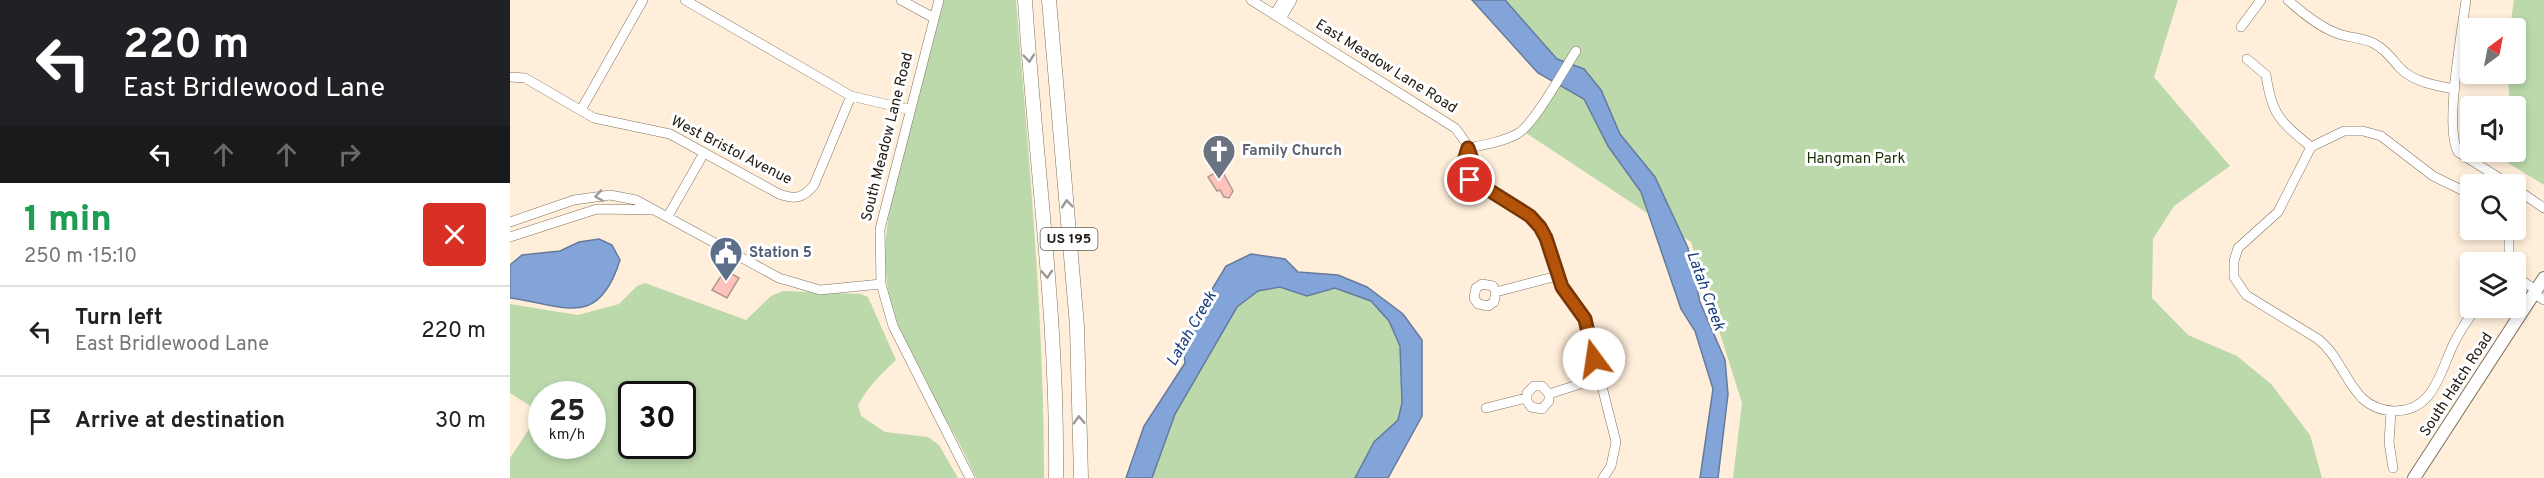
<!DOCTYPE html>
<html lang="en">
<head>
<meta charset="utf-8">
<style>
  body { margin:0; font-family:Overpass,sans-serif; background:#f6f6f6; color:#222; height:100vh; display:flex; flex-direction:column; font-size:22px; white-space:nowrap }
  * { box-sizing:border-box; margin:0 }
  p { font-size:20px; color:#767676 }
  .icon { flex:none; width:33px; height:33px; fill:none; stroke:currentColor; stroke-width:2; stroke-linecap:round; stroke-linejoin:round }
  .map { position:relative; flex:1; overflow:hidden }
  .side { display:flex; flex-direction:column; background:#fff; width:510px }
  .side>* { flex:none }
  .guide { background:#202124; color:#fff; overflow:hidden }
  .needle { width:39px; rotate:32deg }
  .fabs { position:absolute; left:1950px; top:18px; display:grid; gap:12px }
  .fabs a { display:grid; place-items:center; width:66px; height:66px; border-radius:6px; background:#fff; box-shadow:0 3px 9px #0003; font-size:30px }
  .speed { position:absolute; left:18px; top:381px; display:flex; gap:12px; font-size:30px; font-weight:700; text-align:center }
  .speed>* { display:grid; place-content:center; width:78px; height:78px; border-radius:50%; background:#fff; box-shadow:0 3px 9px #0003; line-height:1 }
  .speed small { font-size:15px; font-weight:400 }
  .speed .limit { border:3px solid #111; border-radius:9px; background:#fff; color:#111 }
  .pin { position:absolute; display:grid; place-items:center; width:51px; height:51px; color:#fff; margin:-26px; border:3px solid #fff; border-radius:50%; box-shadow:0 2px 6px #0007 }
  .me { position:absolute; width:66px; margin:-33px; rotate:346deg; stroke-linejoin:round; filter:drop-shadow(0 0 4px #0008) }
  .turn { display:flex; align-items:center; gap:21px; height:126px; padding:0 24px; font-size:27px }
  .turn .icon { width:78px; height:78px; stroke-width:2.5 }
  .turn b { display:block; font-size:42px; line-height:51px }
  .lanes { display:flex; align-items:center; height:57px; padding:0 24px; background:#0003; justify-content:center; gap:30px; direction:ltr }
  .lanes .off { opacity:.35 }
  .round { display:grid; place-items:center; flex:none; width:63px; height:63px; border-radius:6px; background:#f6f6f6 }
  .overview { display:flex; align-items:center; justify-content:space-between; height:102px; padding:0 24px }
  h1 { font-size:36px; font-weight:800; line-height:45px; color:#1e9e55 }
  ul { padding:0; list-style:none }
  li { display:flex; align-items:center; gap:18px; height:90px; padding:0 24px; border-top:2px solid #e0e0e0 }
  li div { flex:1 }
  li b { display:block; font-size:22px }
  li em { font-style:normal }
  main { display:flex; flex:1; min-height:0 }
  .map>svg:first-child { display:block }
</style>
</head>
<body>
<main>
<section class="side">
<div class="guide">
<div class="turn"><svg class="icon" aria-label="left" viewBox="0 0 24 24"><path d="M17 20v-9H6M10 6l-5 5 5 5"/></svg><div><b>220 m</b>East Bridlewood Lane</div></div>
<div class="lanes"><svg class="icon" aria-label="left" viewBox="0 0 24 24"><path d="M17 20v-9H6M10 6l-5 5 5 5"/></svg><svg class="icon off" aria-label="ahead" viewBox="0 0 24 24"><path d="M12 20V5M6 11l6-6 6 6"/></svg><svg class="icon off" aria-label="ahead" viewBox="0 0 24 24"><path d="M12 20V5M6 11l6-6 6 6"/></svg><svg class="icon off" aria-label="right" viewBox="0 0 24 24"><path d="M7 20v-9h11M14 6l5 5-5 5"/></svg></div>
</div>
<div class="overview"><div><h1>1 min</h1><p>250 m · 15:10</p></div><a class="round" style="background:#d93025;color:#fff"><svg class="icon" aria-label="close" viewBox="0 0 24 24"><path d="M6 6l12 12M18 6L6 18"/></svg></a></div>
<ul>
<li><svg class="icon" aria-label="left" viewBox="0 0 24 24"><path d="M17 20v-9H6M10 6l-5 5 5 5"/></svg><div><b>Turn left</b><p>East Bridlewood Lane</p></div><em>220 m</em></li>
<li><svg class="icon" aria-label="arrive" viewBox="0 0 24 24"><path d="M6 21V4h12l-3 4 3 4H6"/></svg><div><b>Arrive at destination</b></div><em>30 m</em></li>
</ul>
</section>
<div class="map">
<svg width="2034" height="478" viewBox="0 0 2034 478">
  <rect width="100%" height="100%" fill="#ffeeda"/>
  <!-- green -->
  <path fill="#bcd9ac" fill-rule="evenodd" d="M 434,0 L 506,0 C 519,159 534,319 534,478 L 466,478 C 442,421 401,370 383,311 C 364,246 384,190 400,128 C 412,85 423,43 434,0 Z
    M 980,0 L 1668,0 L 1644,77 L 1720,166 L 1664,206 L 1643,239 L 1642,298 L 1678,335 L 1727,356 L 1761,384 L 1800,435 L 1812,478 L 1223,478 L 1232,403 L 1181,242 L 1016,133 L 1054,78 Z
    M 2004,0 L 2034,0 L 2034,185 L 1990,158 L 1992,152 L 2006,152 L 2006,106 L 2000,106 L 1998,74 L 2006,74 L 2006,28 L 2000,28 Z
    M 742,278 L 828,281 L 859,294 L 887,318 L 900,419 L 863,478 L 632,478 L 646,431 Z
    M 135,283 L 236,320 L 261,296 L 273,291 L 351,294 L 358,297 L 386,360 C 371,374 358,387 348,405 L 351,416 L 375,432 L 418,437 L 429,445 L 448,478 L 0,478 L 0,458 L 30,412 L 0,393 L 0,304 L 68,315 L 109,304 L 127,286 ZM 32,394 L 82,394 L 82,446 L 32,446 ZM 122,394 L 172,394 L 172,446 L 122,446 Z"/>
  <!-- water -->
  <path fill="#83a4d9" stroke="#657b9e" stroke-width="1.5" d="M 962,0 L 995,0 L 1047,59 L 1074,69 L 1091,90 L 1110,134 L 1145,177 L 1178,248 L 1190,302 L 1215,360 L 1218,394 L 1208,478 L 1190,478 L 1203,389 L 1185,331 L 1171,309 L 1131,192 L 1098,146 L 1074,99 L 1028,73 Z
    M 89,239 L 102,245 L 110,260 C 88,330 54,305 0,298 L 0,265 L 12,255 L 50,251 L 69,242 Z
    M 741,254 L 775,259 L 788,272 L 828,275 L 857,287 L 893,314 L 912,340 L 912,416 L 878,478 L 845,478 L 864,442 L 888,420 L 892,403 L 890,346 L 879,321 L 861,301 L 825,288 L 797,296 L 770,287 L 748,291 L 727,307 L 665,414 L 642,478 L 616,478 L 634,426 L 675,363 L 672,339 L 716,266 Z"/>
  <!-- building -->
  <path fill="#fdc3ba" stroke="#b19793" stroke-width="1.5" d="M 711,169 L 723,191 L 719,198 L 714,197 L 710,190 L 707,191 L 698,177 Z
    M 215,270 L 229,278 L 217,298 L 202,290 Z"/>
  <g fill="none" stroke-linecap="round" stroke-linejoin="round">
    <defs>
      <path id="minor" d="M 175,0 L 341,96 L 401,110
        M 391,0 L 424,18
        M 429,0 L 370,229 L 371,284 L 383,326 L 460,478
        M 741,0 L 945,128 C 957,142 968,163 966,182
        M 1778,0 C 1792,13 1814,30 1832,35 C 1843,38 1853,38 1863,43 C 1875,49 1881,58 1890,68 C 1903,82 1927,86 1945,89
        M 1956,0 C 1952,32 1934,127 1948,152 L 1999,184
        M 764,15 L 773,0
        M 771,19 L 782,0
        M 1731,27 L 1751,0
        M 1737,59 L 1756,75 C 1762,116 1770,121 1801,147
        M 0,77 L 15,78 L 84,118 L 160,134 L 269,194 C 286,200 293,198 304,185 L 341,96
        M 71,110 L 133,0
        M 1801,147 L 1768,212 L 1728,248 L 1724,261 L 1724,277 L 1736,295 L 1808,339 C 1829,356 1835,381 1852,398 C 1870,415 1901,416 1918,396 C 1930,382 1936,359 1944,343 C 1950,331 1958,319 1966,308
        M 1801,147 L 1834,131 L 1853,131 L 1871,136 L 1923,176 L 1960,194
        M 958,148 L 952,167 L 955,175 L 1025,221 L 1036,238 L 1052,287 L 1075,319 L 1106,442 L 1101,466 L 1093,478
        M 958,148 C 974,145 992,142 1007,134 C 1024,125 1054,69 1066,51
        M 2006,189 L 2034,208
        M 158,216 L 194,153
        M 0,222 L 64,200 L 100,195 L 126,200 L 269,278 L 310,290 L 371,284
        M 0,237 L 87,209 L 143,210
        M 1994,262 L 1999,253 L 1999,230
        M 2006,277 L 2026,290
        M 986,292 L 984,302 L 978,306 L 968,304 L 964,298 L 966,288 L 972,284 L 983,286 L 986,292 L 1047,276
        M 2024,294 L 2034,300
        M 1039,394 L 1039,401 L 1032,409 L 1021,407 L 1017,401 L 1017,393 L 1024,386 L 1032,386 L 1039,394 L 1089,378
        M 976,408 L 1016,398
        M 1881,412 L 1879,442 L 1883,468"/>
      <path id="major" d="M 1904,478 L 2034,278"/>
      <path id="highway" d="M 515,0 C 525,159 548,318 546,478
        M 539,0 L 567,326 L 571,478"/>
    </defs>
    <!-- minor casing -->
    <use href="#minor" stroke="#817361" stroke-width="10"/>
    <!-- major casing -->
    <use href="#major" stroke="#817361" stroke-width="14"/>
    <!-- highway casing -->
    <use href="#highway" stroke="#817361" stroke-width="15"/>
    <!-- minor -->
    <use href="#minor" stroke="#fff" stroke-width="9"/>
    <!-- major -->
    <use href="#major" stroke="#fff" stroke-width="12"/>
    <!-- highway -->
    <use href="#highway" stroke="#fff" stroke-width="14"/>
  </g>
  <!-- one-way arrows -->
  <defs><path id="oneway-chevron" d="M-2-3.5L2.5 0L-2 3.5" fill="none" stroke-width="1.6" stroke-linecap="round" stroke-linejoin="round" transform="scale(1.5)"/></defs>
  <g stroke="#9b9895">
    <use href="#oneway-chevron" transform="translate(519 58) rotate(85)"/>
    <use href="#oneway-chevron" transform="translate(89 196) rotate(172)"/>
    <use href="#oneway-chevron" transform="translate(557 204) rotate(-95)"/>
    <use href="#oneway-chevron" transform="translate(537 274) rotate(86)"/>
    <use href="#oneway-chevron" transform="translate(569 420) rotate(-92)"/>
  </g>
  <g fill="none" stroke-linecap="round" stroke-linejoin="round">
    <defs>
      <path id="route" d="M 960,180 L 952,167 L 958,148 L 966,171 L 966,182 L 1020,216 L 1030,227 L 1036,238 L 1052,287 L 1075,319 L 1084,359"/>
    </defs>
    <!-- route casing -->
    <use href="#route" stroke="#753606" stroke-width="15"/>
    <!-- route -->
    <use href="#route" stroke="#b45309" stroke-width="10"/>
  </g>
  <!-- icons -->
  <defs>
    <symbol id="church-pin" viewBox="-11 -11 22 30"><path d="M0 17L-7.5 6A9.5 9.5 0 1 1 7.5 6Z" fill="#6b7280" stroke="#fff"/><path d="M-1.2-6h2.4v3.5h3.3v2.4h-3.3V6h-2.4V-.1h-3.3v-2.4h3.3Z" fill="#fff"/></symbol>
    <symbol id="civic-pin" viewBox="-11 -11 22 30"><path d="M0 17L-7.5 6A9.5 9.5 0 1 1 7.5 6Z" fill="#5c6f8a" stroke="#fff"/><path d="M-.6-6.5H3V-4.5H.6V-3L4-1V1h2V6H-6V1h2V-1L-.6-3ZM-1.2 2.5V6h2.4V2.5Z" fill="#fff"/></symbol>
  </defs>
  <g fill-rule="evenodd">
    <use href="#church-pin" x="690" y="132" width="38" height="52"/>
    <use href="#civic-pin" x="197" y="234" width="38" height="52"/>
  </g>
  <g text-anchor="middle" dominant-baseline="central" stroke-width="6" stroke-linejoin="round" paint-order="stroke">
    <!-- shield labels -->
    <rect fill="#fff" stroke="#635f5a" stroke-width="1.5" x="530.5" y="228" width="57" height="22" rx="4.5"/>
    <g font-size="14" font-weight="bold" fill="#201a13">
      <text x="559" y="239">US 195</text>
    </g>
    <!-- street labels -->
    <g font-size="15" fill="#201a13" stroke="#fff">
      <text transform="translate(876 67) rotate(32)">East Meadow Lane Road</text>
      <text transform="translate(378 137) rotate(-76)">South Meadow Lane Road</text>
      <text transform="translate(221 151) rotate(27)">West Bristol Avenue</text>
      <text transform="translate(1947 385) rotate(-57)">South Hatch Road</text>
    </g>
    <!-- worship labels -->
    <g font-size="15" font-weight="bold" fill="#5b616d" stroke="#fff" text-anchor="start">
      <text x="732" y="151">Family Church</text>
    </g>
    <!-- park labels -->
    <g font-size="15" fill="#193008" stroke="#fff">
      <text x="1346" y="159">Hangman Park</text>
    </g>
    <!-- service labels -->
    <g font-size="15" font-weight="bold" fill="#4e5e75" stroke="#fff" text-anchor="start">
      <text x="239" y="253">Station 5</text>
    </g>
    <!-- water labels -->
    <g font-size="16" font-style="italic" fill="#173e7d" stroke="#fff">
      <text transform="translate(1195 291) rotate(70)">Latah Creek</text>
      <text transform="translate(682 329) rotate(-60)">Latah Creek</text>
    </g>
  </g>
</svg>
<div class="fabs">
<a><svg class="needle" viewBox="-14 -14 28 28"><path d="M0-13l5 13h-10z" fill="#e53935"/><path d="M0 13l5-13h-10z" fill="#767676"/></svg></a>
<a><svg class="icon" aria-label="sound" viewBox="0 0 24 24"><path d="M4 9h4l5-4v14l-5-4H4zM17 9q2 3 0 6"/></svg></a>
<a><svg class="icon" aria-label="search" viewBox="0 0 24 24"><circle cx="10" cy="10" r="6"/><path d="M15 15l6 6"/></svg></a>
<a><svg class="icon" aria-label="layers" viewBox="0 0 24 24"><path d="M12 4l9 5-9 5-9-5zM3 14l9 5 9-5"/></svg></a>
</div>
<div class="speed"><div>25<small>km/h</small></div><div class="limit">30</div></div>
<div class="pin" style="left:960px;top:180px;background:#d93025"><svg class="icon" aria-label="arrive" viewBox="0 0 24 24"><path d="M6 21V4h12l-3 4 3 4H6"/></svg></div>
<svg class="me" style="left:1084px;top:359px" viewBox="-20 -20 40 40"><circle r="19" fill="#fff"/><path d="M0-13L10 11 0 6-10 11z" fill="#b45309"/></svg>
</div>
</main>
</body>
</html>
